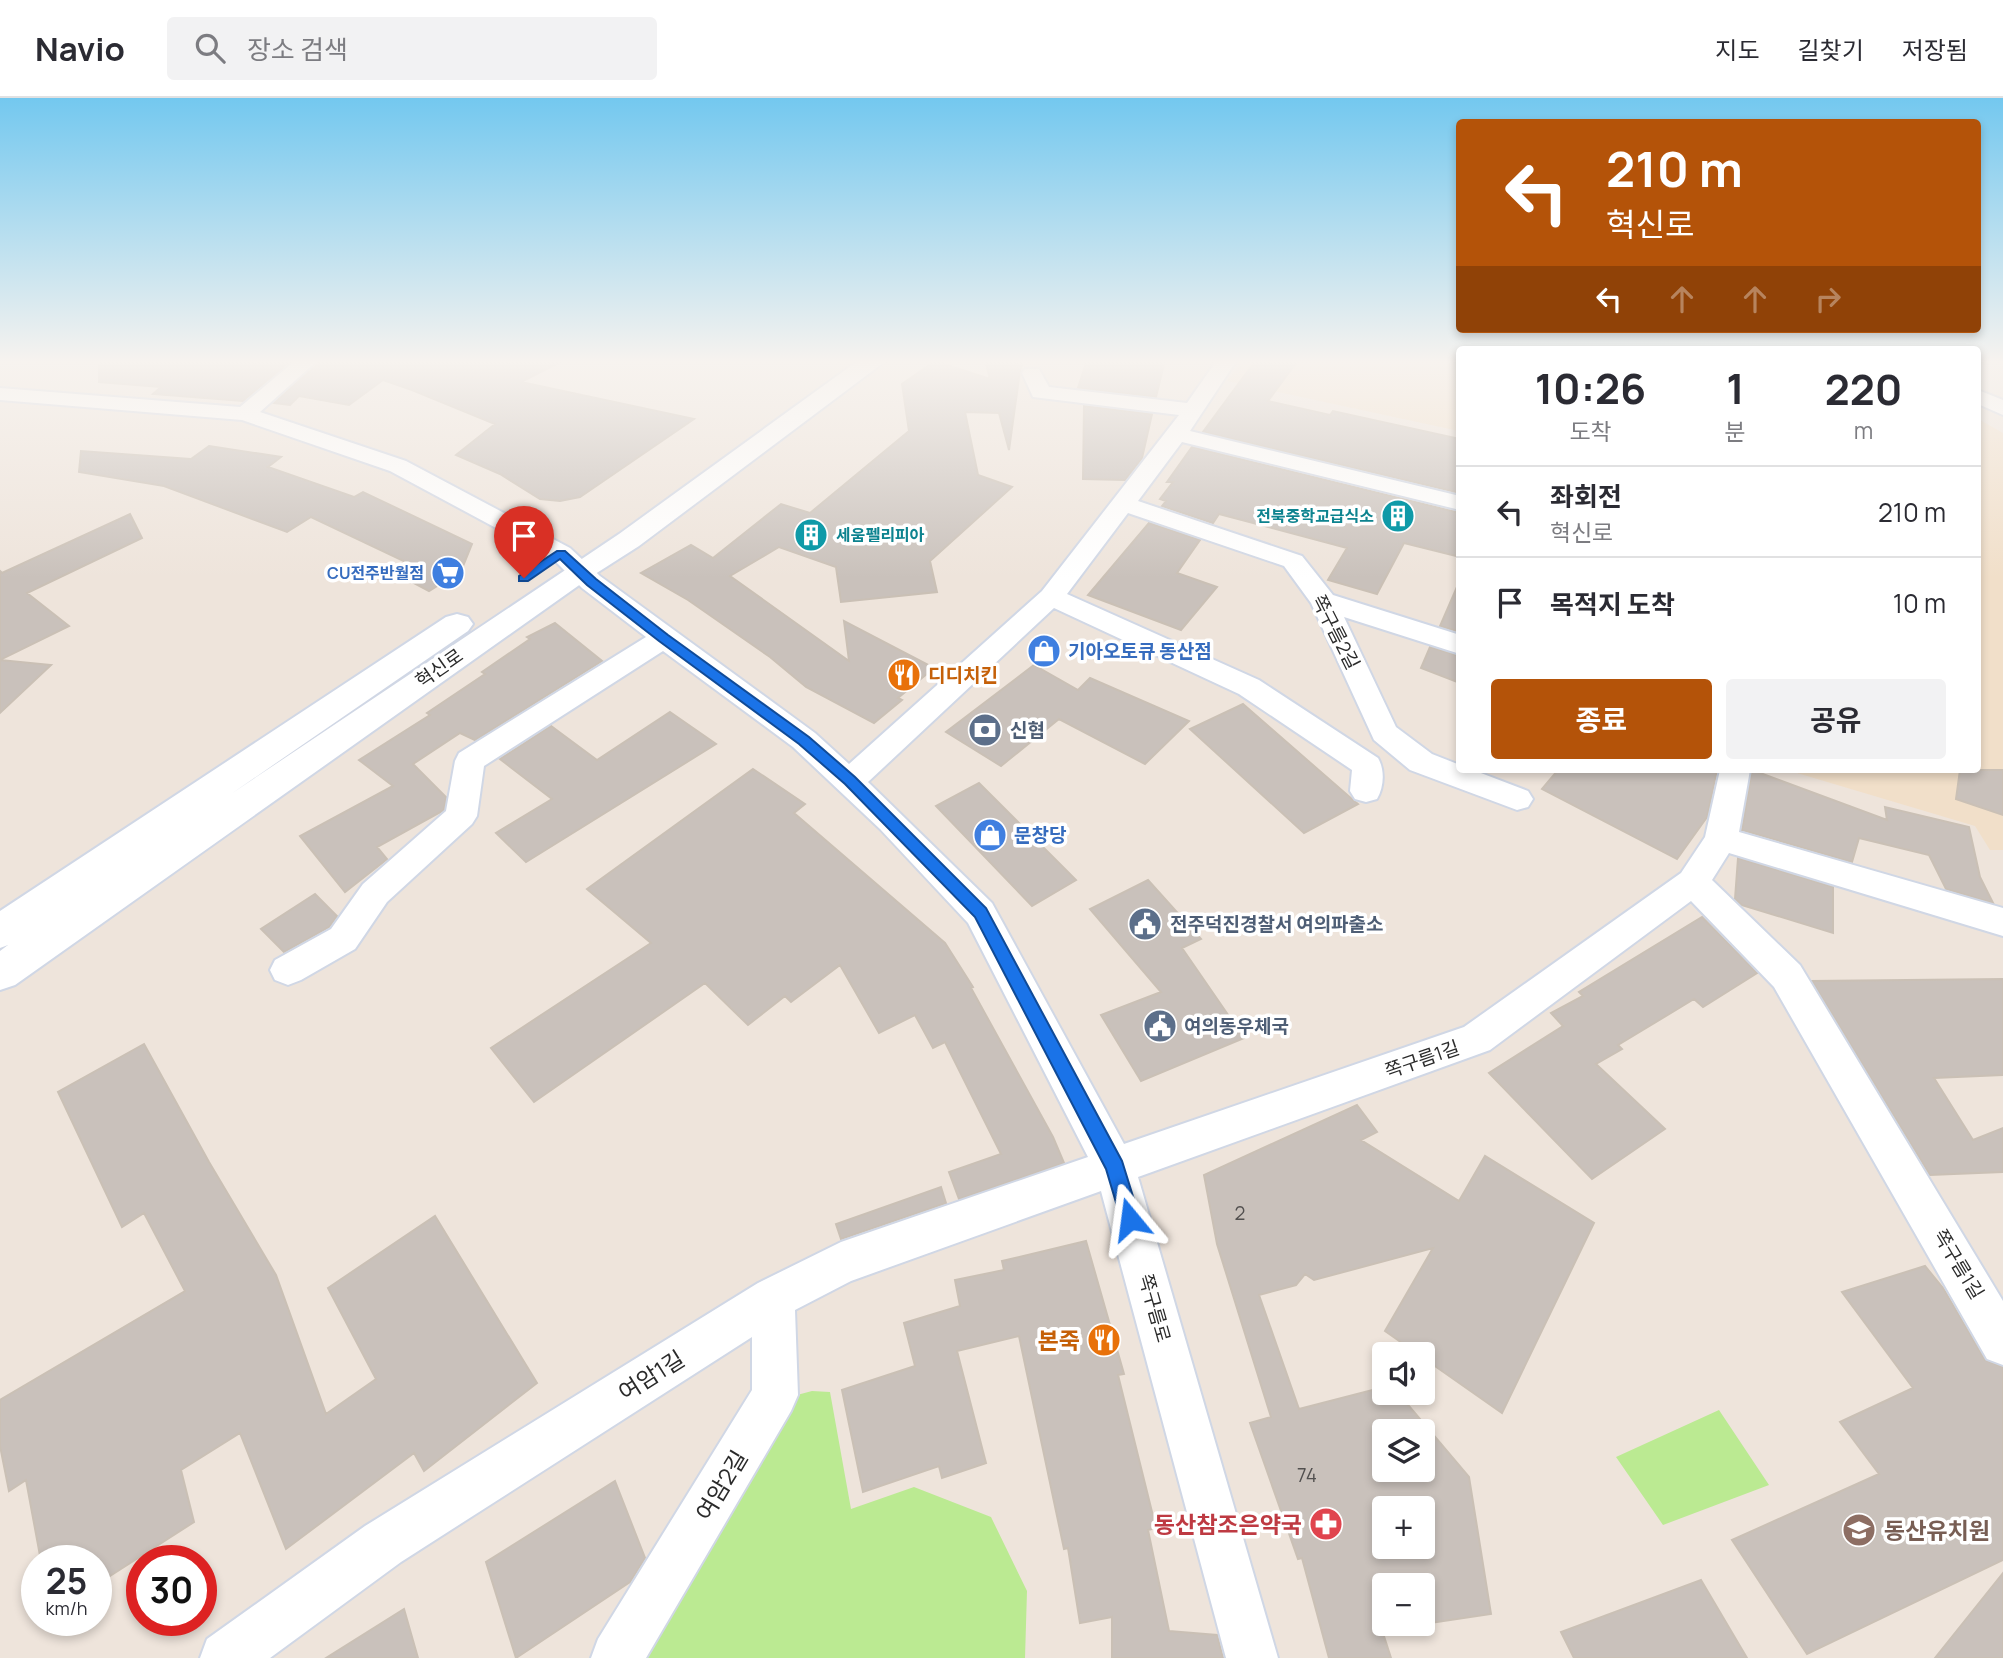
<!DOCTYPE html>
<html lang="ko">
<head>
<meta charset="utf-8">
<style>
  body { margin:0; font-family:Manrope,"Noto Sans KR",sans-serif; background:#f2f2f3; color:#2b2b33; height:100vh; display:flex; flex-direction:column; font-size:26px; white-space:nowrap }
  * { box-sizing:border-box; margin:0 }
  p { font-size:23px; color:#7c7c81 }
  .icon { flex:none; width:38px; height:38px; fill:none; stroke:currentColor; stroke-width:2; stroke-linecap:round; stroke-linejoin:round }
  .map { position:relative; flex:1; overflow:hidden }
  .drawer { position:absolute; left:1456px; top:248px; width:525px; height:427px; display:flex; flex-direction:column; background:#fff; border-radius:7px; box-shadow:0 4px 10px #0003 }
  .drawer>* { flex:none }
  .top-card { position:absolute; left:1456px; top:21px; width:525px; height:214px; border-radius:7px; box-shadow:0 4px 10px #0003; background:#b45309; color:#fff; overflow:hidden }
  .buttons { position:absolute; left:1372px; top:1244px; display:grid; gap:14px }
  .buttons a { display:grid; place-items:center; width:63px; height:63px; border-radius:7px; background:#fff; box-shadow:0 4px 10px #0003; font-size:35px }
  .speed { position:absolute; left:21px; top:1447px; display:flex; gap:14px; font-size:35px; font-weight:700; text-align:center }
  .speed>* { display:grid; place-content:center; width:91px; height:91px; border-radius:50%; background:#fff; box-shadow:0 4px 10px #0003; line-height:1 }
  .speed small { font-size:18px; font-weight:400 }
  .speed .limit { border:10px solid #d22; background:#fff; color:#111 }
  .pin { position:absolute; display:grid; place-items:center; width:60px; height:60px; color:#fff; margin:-72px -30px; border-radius:50% 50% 50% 0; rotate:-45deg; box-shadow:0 0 7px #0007 }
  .pin .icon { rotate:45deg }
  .me { position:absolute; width:77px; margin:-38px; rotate:344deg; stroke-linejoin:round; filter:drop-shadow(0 0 5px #0008) }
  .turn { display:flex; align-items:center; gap:24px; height:147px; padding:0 35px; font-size:32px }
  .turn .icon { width:91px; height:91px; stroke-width:2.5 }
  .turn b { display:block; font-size:49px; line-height:60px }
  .lanes { display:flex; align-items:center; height:66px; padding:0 35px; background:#0003; justify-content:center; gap:35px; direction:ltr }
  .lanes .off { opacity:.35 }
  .eta { display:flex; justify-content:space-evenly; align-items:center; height:119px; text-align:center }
  .eta b { font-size:42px; font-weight:700; line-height:49px }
  .primary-button { display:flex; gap:14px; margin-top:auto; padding:14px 35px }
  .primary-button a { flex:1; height:80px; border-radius:7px; background:#b45309; color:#fff; font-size:28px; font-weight:700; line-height:80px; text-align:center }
  .primary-button a+a { background:#f2f2f3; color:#2b2b33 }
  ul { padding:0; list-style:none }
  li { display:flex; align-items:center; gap:21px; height:91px; padding:0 35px; border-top:2px solid #e1e1e2 }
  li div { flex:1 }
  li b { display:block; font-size:26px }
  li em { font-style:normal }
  header { display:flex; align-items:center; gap:42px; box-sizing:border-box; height:98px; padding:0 35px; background:#fff; border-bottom:2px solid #e1e1e2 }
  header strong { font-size:33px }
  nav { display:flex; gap:38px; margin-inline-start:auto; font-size:24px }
  .search { width:490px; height:63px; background:#f2f2f3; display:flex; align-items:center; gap:18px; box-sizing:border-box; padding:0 24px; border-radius:7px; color:#7c7c81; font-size:26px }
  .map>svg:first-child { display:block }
</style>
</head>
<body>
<header>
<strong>Navio</strong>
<div class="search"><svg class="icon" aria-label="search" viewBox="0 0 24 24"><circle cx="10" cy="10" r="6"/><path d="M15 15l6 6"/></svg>장소 검색</div>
<nav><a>지도</a><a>길찾기</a><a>저장됨</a></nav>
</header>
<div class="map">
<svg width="2003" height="1560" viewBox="0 0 2003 1560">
  <rect width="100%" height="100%" fill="#eee4db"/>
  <!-- education -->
  <path fill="#f1dfc9" d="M 1243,262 L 1459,262 L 1459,333 L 1227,283 Z
    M 1978,321 L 2003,335 L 2003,752 L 1990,752 L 1975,728 L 1787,672 L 1978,672 Z"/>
  <!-- green -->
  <path fill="#bbea92" d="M 812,1293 L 830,1294 L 851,1411 L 914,1389 L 991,1419 L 1027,1493 L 1025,1560 L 630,1560 L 782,1301 Z
    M 1719,1312 L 1769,1387 L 1663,1427 L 1616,1359 Z"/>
  <!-- building -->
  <path fill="#c9c1bb" stroke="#cac0b5" stroke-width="2" fill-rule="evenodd" d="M 99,262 L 292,262 L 243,303 L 153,296 L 161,289 L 99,284 Z
    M 321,262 L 564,262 L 521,284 L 694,321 L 580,399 L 560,403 L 540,401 L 500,376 L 456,357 L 495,326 L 412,292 L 383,282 L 349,307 L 299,298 L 290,307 L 274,305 Z
    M 985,262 L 1024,262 L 1020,273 L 1009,352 L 999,315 L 965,314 L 978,377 L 1012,389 L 930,463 L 937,494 L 841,504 L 836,469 L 779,449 L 730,478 L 849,563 L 844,523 L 934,570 L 898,600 L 902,602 L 874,625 L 806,589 L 770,559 L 688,502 L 641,475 L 691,447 L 713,460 L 781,406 L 810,415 L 909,333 L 902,286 L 935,263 L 990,281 Z
    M 1087,262 L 1165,262 L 1156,299 L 1078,290 Z
    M 1256,262 L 1298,262 L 1268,303 L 1330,317 L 1333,313 L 1460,341 L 1460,395 L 1203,334 Z
    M 1084,308 L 1152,316 L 1142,360 L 1125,382 L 1083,381 Z
    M 209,348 L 281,359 L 268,369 L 354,399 L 363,394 L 472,446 L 461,473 L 429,493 L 393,474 L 408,465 L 311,419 L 287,434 L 164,388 L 79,374 L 81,353 L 191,361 Z
    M 1192,349 L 1460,415 L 1460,459 L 1404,445 L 1377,496 L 1328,482 L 1347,450 L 1219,416 L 1213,425 L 1162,408 L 1166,403 L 1160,401 L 1173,384 L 1167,384 Z
    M 130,416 L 142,440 L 27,495 L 69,528 L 0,562 L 0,473 L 2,475 Z
    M 1149,425 L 1200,442 L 1177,475 L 1217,489 L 1181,532 L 1088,497 Z
    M 1460,482 L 1460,534 L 1440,528 Z
    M 555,525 L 602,563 L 475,642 L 460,635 L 413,666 L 446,699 L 444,712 L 377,749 L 387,761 L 345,794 L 300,738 L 393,688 L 359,662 L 430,617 L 427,615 L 485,576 L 482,574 L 530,541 L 527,539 Z
    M 1430,549 L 1460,558 L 1460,585 L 1421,570 Z
    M 0,562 L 51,567 L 0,615 Z
    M 1034,567 L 1078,592 L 1090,580 L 1189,623 L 1145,666 L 1059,621 L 1001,668 L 946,634 Z
    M 1243,606 L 1353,702 L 1358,706 L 1304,735 L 1190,631 Z
    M 670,614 L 716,646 L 526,764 L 496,735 L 552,701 L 500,661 L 551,628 L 597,662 Z
    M 753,671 L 805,706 L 794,715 L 945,845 L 973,889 L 971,890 L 1053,1039 L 1064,1065 L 959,1101 L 949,1074 L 1001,1056 L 945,944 L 933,950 L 915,917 L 879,935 L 840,867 L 791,904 L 785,898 L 748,927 L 705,885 L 534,1004 L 491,950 L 651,845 L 587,791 Z
    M 1558,672 L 1717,672 L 1707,719 L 1677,761 L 1542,691 Z
    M 1752,672 L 1887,722 L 1885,709 L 1969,729 L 1980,779 L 1993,805 L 1946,791 L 1929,757 L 1859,740 L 1852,764 L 1742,732 Z
    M 1960,672 L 2003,672 L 2003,717 L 1956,701 Z
    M 979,685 L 1076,782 L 1032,808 L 936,708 Z
    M 1738,760 L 1833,789 L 1833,835 L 1742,807 L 1735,801 Z
    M 1148,782 L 1201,841 L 1182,850 L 1244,940 L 1141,983 L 1101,917 L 1161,894 L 1090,811 Z
    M 315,796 L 337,818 L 329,829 L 284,854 L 261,831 Z
    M 1702,819 L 1757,875 L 1703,909 L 1694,901 L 1618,947 L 1622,951 L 1596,966 L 1665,1031 L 1592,1081 L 1489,975 L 1563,928 L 1551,915 L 1583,898 L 1579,894 Z
    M 2003,881 L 2003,977 L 1934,980 L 1973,1042 L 2003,1030 L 2003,1074 L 1930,1077 L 1812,883 Z
    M 144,946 L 209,1064 L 276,1177 L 326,1316 L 376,1281 L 328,1190 L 435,1118 L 537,1285 L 424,1373 L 414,1355 L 286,1451 L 240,1335 L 181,1372 L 194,1424 L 96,1487 L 96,1463 L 41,1463 L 26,1382 L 9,1393 L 0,1348 L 0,1302 L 185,1193 L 144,1115 L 122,1129 L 58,994 Z
    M 1357,1007 L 1377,1034 L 1361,1042 L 1459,1103 L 1485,1058 L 1594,1125 L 1502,1315 L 1385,1233 L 1433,1150 L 1314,1182 L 1305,1176 L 1296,1187 L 1259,1197 L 1299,1311 L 1384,1289 L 1384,1295 L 1398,1295 L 1469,1379 L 1491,1516 L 1423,1526 L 1423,1488 L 1384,1488 L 1384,1526 L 1422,1526 L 1382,1532 L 1391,1560 L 1329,1560 L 1302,1460 L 1298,1461 L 1250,1325 L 1271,1319 L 1217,1146 L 1204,1077 ZM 1384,1334 L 1423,1334 L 1423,1372 L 1384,1372 ZM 1384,1410 L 1423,1410 L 1423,1449 L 1384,1449 Z
    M 941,1089 L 946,1105 L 841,1141 L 836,1126 Z
    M 1086,1143 L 1124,1276 L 1118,1277 L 1156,1430 L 1148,1432 L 1169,1533 L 1217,1537 L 1223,1560 L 1112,1560 L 1112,1519 L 1080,1525 L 1068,1450 L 1064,1451 L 1019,1238 L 957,1253 L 986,1365 L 942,1380 L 939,1368 L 863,1394 L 842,1292 L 915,1268 L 904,1225 L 960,1208 L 955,1182 L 1004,1172 L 1002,1163 Z
    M 1925,1168 L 1943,1190 L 1985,1262 L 2003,1269 L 2003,1462 L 1807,1556 L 1732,1442 L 1879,1376 L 1840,1324 L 1913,1290 L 1842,1194 Z
    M 615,1383 L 645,1460 L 630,1484 L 516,1560 L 486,1464 Z
    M 2003,1475 L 2003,1560 L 1935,1560 Z
    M 1701,1482 L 1747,1560 L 1574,1560 L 1561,1534 Z
    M 404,1511 L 418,1560 L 326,1560 Z"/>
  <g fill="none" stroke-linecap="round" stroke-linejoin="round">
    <defs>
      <path id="minor" d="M 296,262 L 318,262 L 260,314 L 406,363 L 570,450 L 600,478 L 815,635 L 849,666 L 1042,493 L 1179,317 L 1033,299 L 1022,275 L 1025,271 L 1039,271 L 1049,289 L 1187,305 L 1217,262 L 1237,262 L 1190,333 L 1460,398 L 1460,412 L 1182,344 L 1138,403 L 1302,458 L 1333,497 L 1460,537 L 1460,556 L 1344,519 L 1396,629 L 1432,656 L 1460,667 L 1460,672 L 1473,672 L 1528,693 L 1533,701 L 1528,709 L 1517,712 L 1410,672 L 1374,642 L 1311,505 L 1284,468 L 1128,415 L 1067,496 L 1259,582 L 1378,660 C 1385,672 1384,689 1377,701 L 1366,704 L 1355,701 L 1350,693 L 1352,672 L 1239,596 L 1054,510 L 868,684 L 992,805 L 1124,1046 L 1464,929 L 1681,775 L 1705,739 L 1720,672 L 1750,672 L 1739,734 L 2003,810 L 2003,838 L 1729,755 L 1712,782 L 1800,867 L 2003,1203 L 2003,1267 L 1987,1261 L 1774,889 L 1691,803 L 1490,952 L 1138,1079 L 1278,1560 L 1226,1560 L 1101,1093 L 851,1183 L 795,1212 L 798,1297 L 791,1313 L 646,1560 L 591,1560 L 598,1541 L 752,1292 L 752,1239 L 401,1464 L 270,1560 L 200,1560 L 207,1541 L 365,1428 L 758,1185 L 841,1144 L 1088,1059 L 968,825 L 880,731 L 793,649 L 663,553 L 484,668 L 477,718 L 472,726 L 387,804 L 355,851 L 301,882 L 288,887 L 275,882 L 270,872 L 275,862 L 331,831 L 363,786 L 446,713 L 455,663 L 459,655 L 646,539 L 582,490 L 552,460 L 390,373 L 242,322 L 0,302 L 0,290 L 240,309 Z
        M 1978,292 L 2003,302 L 2003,317 L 1978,306 Z"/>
      <path id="tertiary" d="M 859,262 L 887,262 L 639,448 L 592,478 L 15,887 L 0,892 L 0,853 L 8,847 L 0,850 L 0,813 L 446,519 L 457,516 L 468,519 L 473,526 L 468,533 L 231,696 L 619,436 Z"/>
    </defs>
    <!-- minor casing -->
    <use href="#minor" stroke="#d0d7e5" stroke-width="4"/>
    <!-- tertiary casing -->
    <use href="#tertiary" stroke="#d0d7e5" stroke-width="4"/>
    <!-- minor -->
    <use href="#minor" fill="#fff" fill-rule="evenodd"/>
    <!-- tertiary -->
    <use href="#tertiary" fill="#fff" fill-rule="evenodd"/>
  </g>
  <!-- sky -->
  <linearGradient id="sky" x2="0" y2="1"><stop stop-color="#73c8ef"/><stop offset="0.55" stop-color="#f7f3ef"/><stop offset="1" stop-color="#f7f3ef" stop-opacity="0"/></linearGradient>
  <rect width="2003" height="480" fill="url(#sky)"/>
  <!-- route -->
  <path fill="#1a73e8" stroke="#114b97" stroke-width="2" d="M 557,453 L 565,453 L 596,481 L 668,537 L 809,639 L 855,679 L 986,810 L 1122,1063 L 1140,1121 L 1137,1128 L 1130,1131 L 1123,1128 L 1106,1071 L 975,819 L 845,686 L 799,646 L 659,543 L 587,487 L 560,461 L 528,483 L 519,483 L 519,478 Z"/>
  <!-- icons -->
  <defs>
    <symbol id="building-disc" viewBox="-11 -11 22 22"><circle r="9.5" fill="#0f9aa8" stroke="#fff"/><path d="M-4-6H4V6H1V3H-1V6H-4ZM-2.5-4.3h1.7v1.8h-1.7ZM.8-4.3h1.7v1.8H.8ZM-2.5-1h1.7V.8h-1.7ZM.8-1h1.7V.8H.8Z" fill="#fff"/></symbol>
    <symbol id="supermarket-disc" viewBox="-11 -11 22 22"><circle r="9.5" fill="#3f7fe0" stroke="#fff"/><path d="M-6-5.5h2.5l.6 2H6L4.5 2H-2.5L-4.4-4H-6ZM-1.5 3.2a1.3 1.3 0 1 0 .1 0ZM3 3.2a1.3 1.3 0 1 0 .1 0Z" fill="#fff"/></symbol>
    <symbol id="shop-disc" viewBox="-11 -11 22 22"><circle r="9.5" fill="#3f7fe0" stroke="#fff"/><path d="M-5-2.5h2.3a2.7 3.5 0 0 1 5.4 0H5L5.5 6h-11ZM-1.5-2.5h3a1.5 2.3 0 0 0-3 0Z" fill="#fff"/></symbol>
    <symbol id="restaurant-disc" viewBox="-11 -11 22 22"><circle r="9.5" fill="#e8710a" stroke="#fff"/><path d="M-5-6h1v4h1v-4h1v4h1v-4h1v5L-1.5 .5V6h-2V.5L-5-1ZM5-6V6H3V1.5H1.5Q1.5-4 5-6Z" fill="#fff"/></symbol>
    <symbol id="bank-disc" viewBox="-11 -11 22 22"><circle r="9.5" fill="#5c6f8a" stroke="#fff"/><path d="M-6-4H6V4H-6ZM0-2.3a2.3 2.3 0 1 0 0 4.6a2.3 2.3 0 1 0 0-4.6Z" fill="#fff"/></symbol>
    <symbol id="civic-disc" viewBox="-11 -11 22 22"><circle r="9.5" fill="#5c6f8a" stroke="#fff"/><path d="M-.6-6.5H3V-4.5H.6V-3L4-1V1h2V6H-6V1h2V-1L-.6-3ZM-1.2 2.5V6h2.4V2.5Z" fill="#fff"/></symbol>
    <symbol id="pharmacy-disc" viewBox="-11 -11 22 22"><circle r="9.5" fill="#e0444e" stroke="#fff"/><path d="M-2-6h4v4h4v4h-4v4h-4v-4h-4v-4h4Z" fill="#fff"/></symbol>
    <symbol id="school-disc" viewBox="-11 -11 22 22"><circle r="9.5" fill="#8d6e63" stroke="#fff"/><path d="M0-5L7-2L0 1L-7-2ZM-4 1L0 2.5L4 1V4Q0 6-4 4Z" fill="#fff"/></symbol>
  </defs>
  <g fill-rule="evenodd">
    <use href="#building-disc" x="1379" y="399" width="38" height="38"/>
    <use href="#building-disc" x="792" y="418" width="38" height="38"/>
    <use href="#supermarket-disc" x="429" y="456" width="38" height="38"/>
    <use href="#shop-disc" x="1025" y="534" width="38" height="38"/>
    <use href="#restaurant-disc" x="885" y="558" width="38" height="38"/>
    <use href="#bank-disc" x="966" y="613" width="38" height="38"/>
    <use href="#shop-disc" x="971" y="718" width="38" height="38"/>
    <use href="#civic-disc" x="1126" y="807" width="38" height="38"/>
    <use href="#civic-disc" x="1141" y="909" width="38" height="38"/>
    <use href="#restaurant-disc" x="1085" y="1223" width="38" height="38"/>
    <use href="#pharmacy-disc" x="1307" y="1407" width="38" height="38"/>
    <use href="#school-disc" x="1840" y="1413" width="38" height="38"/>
  </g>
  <g text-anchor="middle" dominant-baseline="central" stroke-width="7" stroke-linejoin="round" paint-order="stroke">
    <!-- far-culture labels -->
    <g font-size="16" font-weight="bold" fill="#0d838f" stroke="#fff" text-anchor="end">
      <text x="1374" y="418">전북중학교급식소</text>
      <text x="836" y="437" text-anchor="start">세움펠리피아</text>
    </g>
    <!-- far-shop labels -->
    <g font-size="16" font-weight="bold" fill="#366cbe" stroke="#fff" text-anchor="end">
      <text x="424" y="475">CU전주반월점</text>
    </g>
    <!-- street labels -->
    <g font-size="19" fill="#2b2b2b" stroke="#fff">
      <text transform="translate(1336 534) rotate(63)">쪽구름2길</text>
      <text transform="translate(439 570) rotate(-35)">혁신로</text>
      <text transform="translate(1422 961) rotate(-19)">쪽구름1길</text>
      <text transform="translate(1959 1166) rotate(59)">쪽구름1길</text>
      <text transform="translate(1155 1210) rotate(74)">쪽구름로</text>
    </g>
    <!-- shop labels -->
    <g font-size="19" font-weight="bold" fill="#366cbe" stroke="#fff" text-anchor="start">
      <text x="1068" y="553">기아오토큐 동산점</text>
      <text x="1014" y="737">문창당</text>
    </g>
    <!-- food labels -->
    <g font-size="19" font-weight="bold" fill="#c56008" stroke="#fff" text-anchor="start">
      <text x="928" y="577">디디치킨</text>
    </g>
    <!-- service labels -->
    <g font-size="19" font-weight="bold" fill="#4e5e75" stroke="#fff" text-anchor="start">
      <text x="1010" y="632">신협</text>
      <text x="1170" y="826">전주덕진경찰서 여의파출소</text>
      <text x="1184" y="928">여의동우체국</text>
    </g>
    <!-- near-number labels -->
    <g font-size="19" fill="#52504f">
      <text x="1240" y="1115">2</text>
      <text x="1307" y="1377">74</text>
    </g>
    <!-- near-food labels -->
    <g font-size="23" font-weight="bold" fill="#c56008" stroke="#fff" text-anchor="end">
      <text x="1080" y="1242">본죽</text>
    </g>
    <!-- near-street labels -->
    <g font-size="23" fill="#2b2b2b" stroke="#fff">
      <text transform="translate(651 1277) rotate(-32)">여암1길</text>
      <text transform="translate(721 1387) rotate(-59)">여암2길</text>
    </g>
    <!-- near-health labels -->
    <g font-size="23" font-weight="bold" fill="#be3a42" stroke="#fff" text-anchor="end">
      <text x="1302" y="1426">동산참조은약국</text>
    </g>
    <!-- near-education labels -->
    <g font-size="23" font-weight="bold" fill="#785e54" stroke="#fff" text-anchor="start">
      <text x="1884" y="1432">동산유치원</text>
    </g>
  </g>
</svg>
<div class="buttons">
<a><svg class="icon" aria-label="sound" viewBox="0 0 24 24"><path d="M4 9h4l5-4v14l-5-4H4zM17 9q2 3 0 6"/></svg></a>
<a><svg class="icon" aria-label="layers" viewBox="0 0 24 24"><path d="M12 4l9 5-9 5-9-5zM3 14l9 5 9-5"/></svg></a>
<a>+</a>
<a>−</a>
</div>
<div class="speed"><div>25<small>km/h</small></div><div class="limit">30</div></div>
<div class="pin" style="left:524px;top:480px;background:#d93025"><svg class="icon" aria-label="arrive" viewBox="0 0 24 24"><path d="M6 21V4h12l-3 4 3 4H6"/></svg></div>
<svg class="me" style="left:1130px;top:1121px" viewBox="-20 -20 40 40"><path d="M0-17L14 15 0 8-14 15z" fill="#1a73e8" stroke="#fff" stroke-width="4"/></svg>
<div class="top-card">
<div class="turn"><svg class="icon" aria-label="left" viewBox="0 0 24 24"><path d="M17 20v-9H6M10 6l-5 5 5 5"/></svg><div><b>210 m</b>혁신로</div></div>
<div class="lanes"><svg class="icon" aria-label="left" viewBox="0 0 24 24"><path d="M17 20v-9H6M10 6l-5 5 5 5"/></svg><svg class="icon off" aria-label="ahead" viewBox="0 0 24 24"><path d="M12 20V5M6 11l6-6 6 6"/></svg><svg class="icon off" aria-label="ahead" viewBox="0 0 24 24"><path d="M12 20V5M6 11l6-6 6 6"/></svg><svg class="icon off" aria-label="right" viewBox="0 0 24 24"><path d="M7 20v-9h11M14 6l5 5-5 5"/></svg></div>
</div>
<section class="drawer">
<div class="eta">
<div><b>10:26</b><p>도착</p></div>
<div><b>1</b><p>분</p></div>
<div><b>220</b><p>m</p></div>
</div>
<ul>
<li><svg class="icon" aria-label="left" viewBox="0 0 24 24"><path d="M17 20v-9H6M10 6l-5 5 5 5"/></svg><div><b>좌회전</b><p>혁신로</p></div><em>210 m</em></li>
<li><svg class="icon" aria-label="arrive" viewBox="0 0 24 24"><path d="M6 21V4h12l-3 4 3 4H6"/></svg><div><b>목적지 도착</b></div><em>10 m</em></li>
</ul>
<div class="primary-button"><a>종료</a><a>공유</a></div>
</section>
</div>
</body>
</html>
